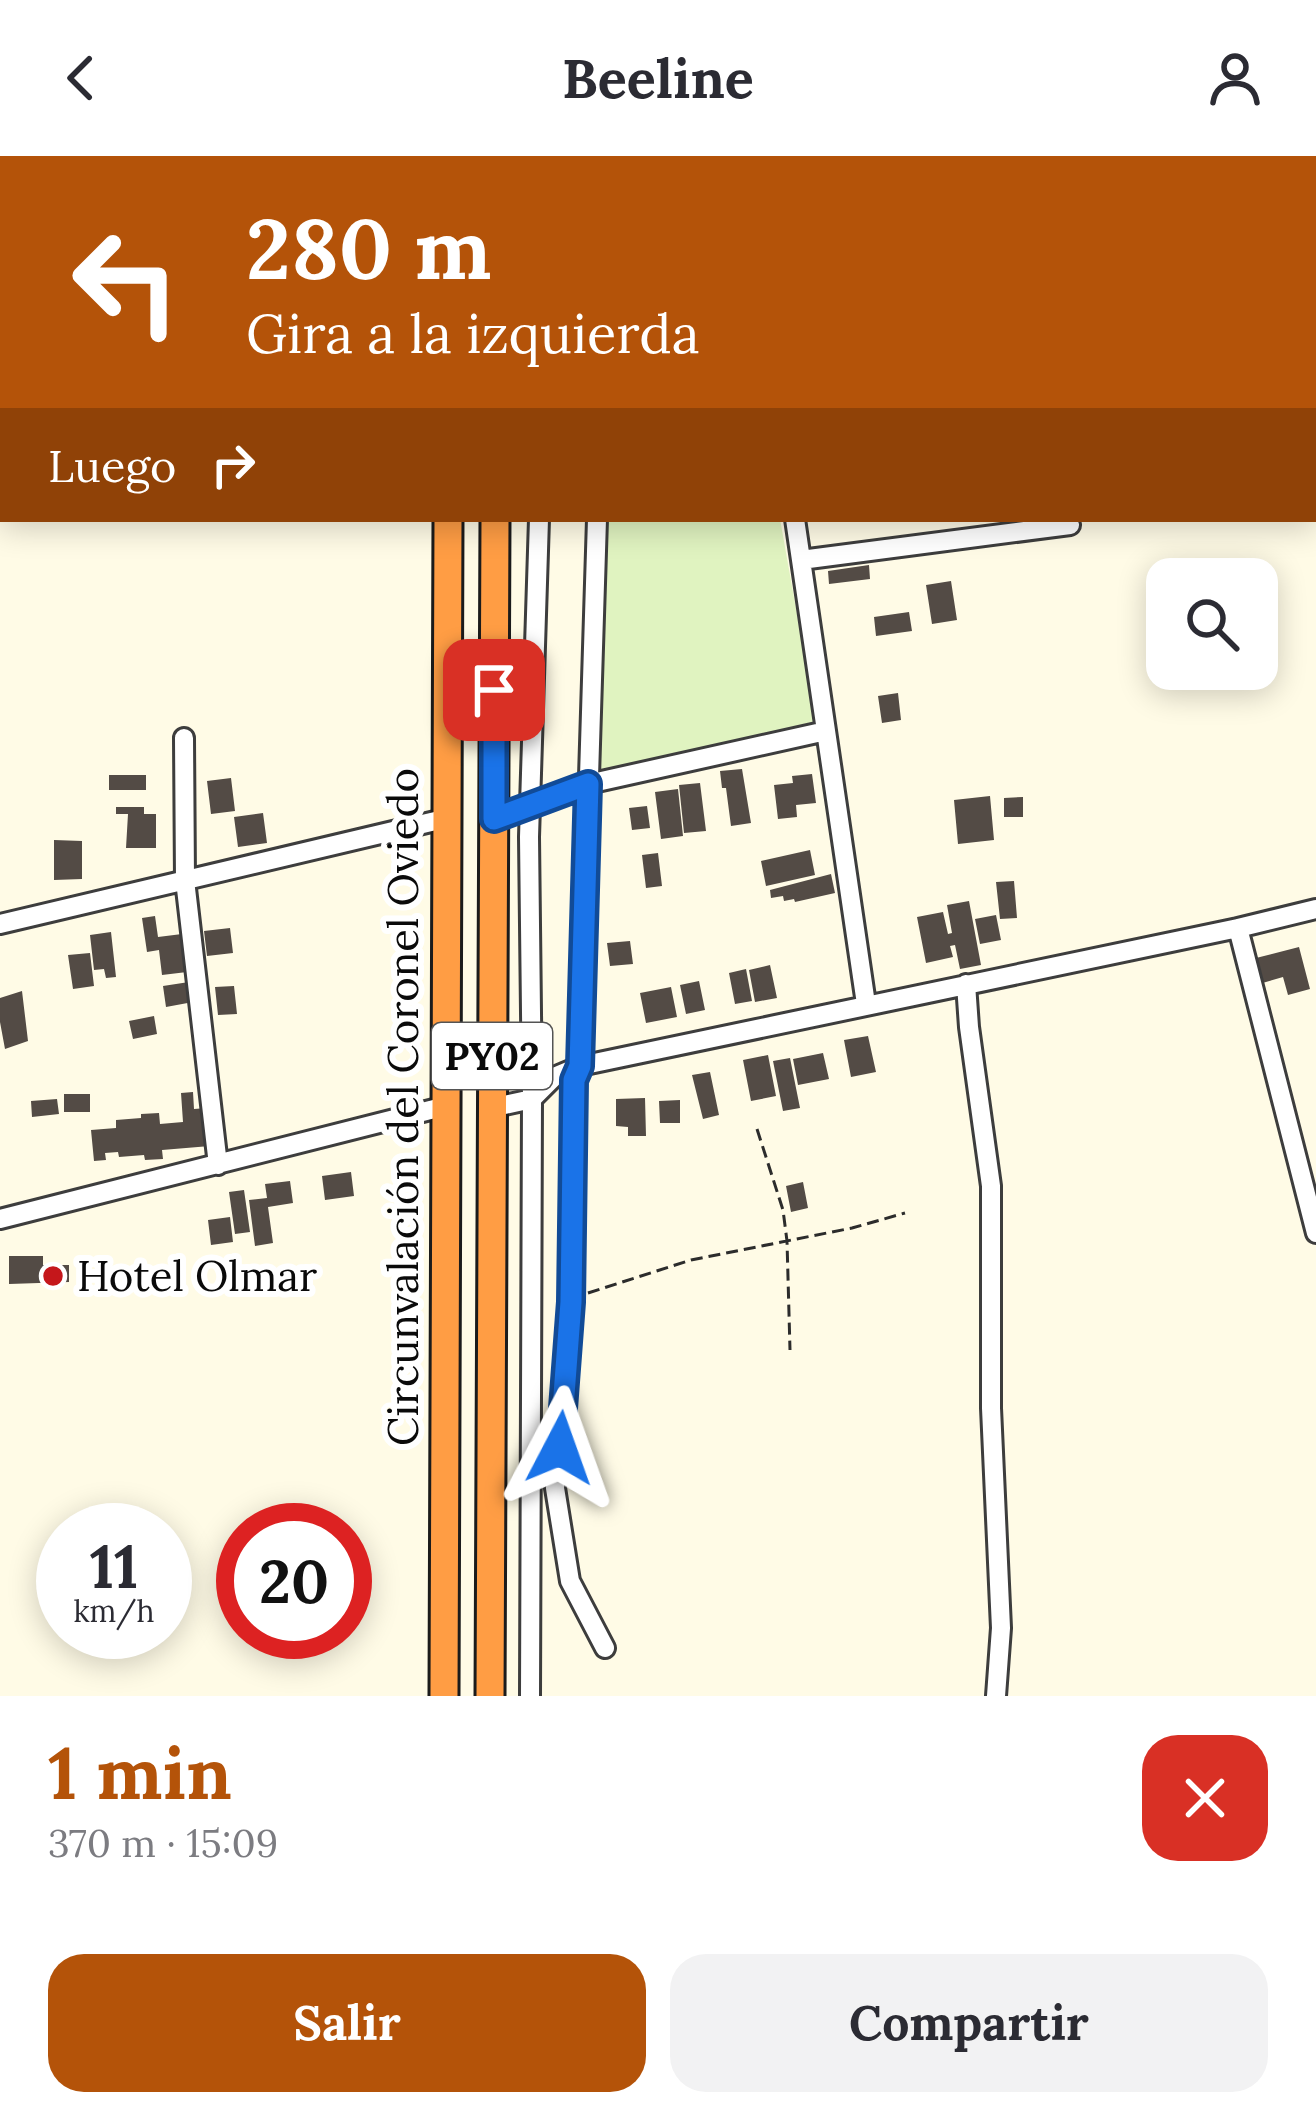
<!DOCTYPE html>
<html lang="es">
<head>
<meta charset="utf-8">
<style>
  body { margin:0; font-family:Lora,serif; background:#f2f2f3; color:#2b2b33; height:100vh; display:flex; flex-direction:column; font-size:45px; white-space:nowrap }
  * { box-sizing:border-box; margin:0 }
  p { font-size:39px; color:#7c7c81 }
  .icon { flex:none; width:66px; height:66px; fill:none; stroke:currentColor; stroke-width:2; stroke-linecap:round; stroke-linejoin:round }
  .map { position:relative; height:1540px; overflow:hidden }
  .details { display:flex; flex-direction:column; background:#fff; flex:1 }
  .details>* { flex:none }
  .hud { position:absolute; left:0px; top:0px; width:1317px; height:366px; box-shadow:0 6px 30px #0003; background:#b45309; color:#fff; overflow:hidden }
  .tools { position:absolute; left:1146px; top:402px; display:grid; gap:24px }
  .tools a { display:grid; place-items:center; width:132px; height:132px; border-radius:24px; background:#fff; box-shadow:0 6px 30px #0003; font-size:60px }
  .speed { position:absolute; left:36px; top:1347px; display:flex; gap:24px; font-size:60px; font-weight:700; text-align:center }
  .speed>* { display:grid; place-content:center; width:156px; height:156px; border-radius:50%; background:#fff; box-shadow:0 6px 30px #0003; line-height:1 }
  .speed small { font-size:30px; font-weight:400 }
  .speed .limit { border:18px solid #d22; background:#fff; color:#111 }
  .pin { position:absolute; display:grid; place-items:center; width:102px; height:102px; color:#fff; margin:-51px; border-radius:24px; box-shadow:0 6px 18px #0006 }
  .me { position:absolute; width:132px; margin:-66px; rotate:4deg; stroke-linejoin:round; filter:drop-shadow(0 0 9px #0008) }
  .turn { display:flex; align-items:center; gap:42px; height:252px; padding:0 48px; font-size:54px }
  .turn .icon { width:156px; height:156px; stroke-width:2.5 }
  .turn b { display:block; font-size:84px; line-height:102px }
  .then { display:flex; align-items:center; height:114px; padding:0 48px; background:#0003; gap:24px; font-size:45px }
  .round { display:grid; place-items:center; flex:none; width:126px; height:126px; border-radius:36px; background:#f2f2f3 }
  .head { display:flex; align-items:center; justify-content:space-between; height:204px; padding:0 48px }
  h1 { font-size:72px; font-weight:800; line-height:90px; color:#b45309 }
  .cta { display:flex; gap:24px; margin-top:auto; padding:24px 48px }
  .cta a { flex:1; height:138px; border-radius:36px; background:#b45309; color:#fff; font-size:48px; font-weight:800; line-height:138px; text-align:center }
  .cta a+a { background:#f2f2f3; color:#2b2b33 }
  header { display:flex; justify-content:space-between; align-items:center; height:156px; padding:0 48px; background:#fff; font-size:54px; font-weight:800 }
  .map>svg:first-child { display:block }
</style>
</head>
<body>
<header><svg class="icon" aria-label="back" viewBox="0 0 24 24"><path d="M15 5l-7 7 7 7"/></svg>Beeline<svg class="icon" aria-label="person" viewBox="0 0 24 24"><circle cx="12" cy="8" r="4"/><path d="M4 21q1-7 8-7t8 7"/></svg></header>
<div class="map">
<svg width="1316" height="1540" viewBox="0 0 1316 1540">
  <rect width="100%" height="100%" fill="#fffbe6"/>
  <!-- pitch -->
  <path fill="#e0f3c0" d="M 605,363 L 780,363 L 816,565 L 596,618 Z"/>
  <!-- building -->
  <path fill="#534b45" d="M 869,409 L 870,423 L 829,428 L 828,415 Z
    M 951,425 L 957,464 L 932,468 L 926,429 Z
    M 909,456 L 912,475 L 876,480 L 874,461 Z
    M 898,537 L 901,564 L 882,567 L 878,540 Z
    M 742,613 L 751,667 L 731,670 L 726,632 L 722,632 L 720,615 Z
    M 812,618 L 816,647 L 796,649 L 797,661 L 778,663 L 774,629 L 793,627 L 792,620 Z
    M 109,619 L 146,619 L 146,634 L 109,634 Z
    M 231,622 L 235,655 L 211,658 L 207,625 Z
    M 700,627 L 706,675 L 684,677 L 679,629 Z
    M 678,633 L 683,680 L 661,683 L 655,636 Z
    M 990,640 L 994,684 L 958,688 L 954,644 Z
    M 1023,641 L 1023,661 L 1004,661 L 1004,642 Z
    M 647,650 L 650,672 L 632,674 L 629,652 Z
    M 116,651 L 144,651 L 144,658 L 156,658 L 156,692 L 126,692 L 128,658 L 116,658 Z
    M 263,657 L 267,687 L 238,691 L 234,661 Z
    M 54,684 L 82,685 L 82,723 L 54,724 Z
    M 810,694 L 815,719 L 766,730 L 761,705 Z
    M 658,697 L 662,730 L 646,732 L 642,699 Z
    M 831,718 L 835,737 L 795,746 L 794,743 L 784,745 L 783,740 L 771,742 L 770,734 Z
    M 1014,725 L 1017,762 L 1000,763 L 996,726 Z
    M 969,745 L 981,809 L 960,813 L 955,789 L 950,790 L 953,801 L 926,807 L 917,761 L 943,756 L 948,778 L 952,777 L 947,749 Z
    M 996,759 L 1001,784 L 980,788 L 975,763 Z
    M 155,760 L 158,781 L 182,778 L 187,816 L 162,819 L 159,794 L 147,796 L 142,762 Z
    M 230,772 L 233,797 L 207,800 L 204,775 Z
    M 111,776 L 116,821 L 106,822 L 104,813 L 94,814 L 90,779 Z
    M 630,785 L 633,808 L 610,810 L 607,787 Z
    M 1299,791 L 1310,833 L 1288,839 L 1283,821 L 1259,828 L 1252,803 Z
    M 90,797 L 94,830 L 73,833 L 68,799 Z
    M 770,809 L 777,842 L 755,846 L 749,814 Z
    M 746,813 L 752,845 L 735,848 L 729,817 Z
    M 699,825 L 705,854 L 686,858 L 680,829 Z
    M 189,826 L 193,846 L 166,851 L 163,830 Z
    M 234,830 L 237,858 L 218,859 L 215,831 Z
    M 671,831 L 677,861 L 646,867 L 640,837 Z
    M 22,835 L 28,885 L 5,893 L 0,866 L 0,842 Z
    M 154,860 L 157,878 L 133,883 L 129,865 Z
    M 868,880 L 876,916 L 851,921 L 844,884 Z
    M 823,897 L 829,923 L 798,929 L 793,903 Z
    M 768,899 L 776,940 L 751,945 L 743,904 Z
    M 790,902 L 800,952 L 783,955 L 773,905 Z
    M 710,916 L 719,959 L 703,963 L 692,919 Z
    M 193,936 L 194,953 L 207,952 L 210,990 L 162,994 L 163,1003 L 145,1004 L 144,999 L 119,1001 L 118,996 L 105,997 L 106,1004 L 94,1005 L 91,974 L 116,972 L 116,964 L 141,962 L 141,958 L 159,957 L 160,968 L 183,966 L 181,937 Z
    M 64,938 L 90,938 L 90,956 L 64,956 Z
    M 645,942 L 646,980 L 628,980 L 628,971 L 616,970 L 616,943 Z
    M 57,943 L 59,958 L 32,961 L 31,945 Z
    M 680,944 L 680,967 L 660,967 L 659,945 Z
    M 351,1016 L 354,1040 L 325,1044 L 322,1020 Z
    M 290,1025 L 293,1047 L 268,1051 L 273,1087 L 255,1090 L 249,1044 L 267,1042 L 265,1028 Z
    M 803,1026 L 808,1052 L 791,1056 L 786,1030 Z
    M 244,1034 L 250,1076 L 235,1078 L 229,1036 Z
    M 230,1061 L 233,1086 L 211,1089 L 208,1064 Z
    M 9,1100 L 43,1100 L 43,1109 L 69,1109 L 69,1126 L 9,1128 Z"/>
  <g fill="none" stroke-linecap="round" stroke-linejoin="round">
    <defs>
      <path id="minor" d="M 728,0 L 729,3
        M 201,3 L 202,0
        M 541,3 L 541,0
        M 0,147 L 3,147
        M 0,222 L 3,222
        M 597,363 L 580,910 L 574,924 L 571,1146 L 555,1332 L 570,1425 L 605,1492
        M 795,363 L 866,848
        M 801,404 L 1070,369
        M 184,582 L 185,724 L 218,1009
        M 493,663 L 588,628 L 826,575
        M 0,768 L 448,662
        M 1238,772 L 1316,1077
        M 966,828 L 969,871 L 991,1030 L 991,1252 L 1001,1472 L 996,1540
        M 491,952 L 532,943 L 554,921 L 580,910 L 1238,772 L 1316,753
        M 0,1063 L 446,950
        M 530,1540 L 532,943 L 529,681 L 539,363"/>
      <path id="highway" d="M 447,0 L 447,3
        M 494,0 L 494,3
        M 444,1540 L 448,363
        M 490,1540 L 495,363"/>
    </defs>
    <!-- minor casing -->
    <use href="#minor" stroke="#3d3d3d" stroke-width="24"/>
    <!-- highway casing -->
    <use href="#highway" stroke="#1b1b1b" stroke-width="33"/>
    <!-- path -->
    <path stroke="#2c2c2c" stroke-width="3" stroke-dasharray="12 6" stroke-linecap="butt" d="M 757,973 L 783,1054 L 787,1085 L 790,1194
      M 588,1137 L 691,1104 L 852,1072 L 905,1057"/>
    <!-- minor -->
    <use href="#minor" stroke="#fff" stroke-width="18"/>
    <!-- highway -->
    <use href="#highway" stroke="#ff9d44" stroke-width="27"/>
  </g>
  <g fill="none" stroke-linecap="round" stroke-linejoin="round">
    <defs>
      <path id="route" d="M 494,534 L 494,663 L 588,628 L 580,910 L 574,924 L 571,1146 L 560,1292"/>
    </defs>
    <!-- route casing -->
    <use href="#route" stroke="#114b97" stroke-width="30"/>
    <!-- route -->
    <use href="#route" stroke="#1a73e8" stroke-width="21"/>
  </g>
  <!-- markers -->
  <circle fill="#c5171b" stroke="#fff" stroke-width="4.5" cx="53" cy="1120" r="12"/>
  <g text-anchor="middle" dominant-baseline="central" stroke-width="12" stroke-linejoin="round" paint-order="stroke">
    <!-- shield labels -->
    <rect fill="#fff" stroke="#545454" stroke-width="3" x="432" y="867" width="120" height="66" rx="9"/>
    <g font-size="39" font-weight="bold" fill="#0a0a0a">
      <text x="492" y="900">PY02</text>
    </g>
    <!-- street labels -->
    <g font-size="42" fill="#0a0a0a" stroke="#fff">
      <text transform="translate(403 951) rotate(-90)">Circunvalación del Coronel Oviedo</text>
    </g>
    <!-- poi labels -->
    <g font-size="42" fill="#0a0a0a" stroke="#fff" text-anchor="start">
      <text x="77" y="1120">Hotel Olmar</text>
    </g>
  </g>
</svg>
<div class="tools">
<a><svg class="icon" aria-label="search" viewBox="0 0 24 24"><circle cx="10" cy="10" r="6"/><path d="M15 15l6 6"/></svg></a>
</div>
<div class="speed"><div>11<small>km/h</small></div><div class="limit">20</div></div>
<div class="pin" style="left:494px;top:534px;background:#d93025"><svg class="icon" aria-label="arrive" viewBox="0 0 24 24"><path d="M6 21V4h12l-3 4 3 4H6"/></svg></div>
<svg class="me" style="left:560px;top:1292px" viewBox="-20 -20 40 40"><path d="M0-17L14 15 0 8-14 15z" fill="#1a73e8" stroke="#fff" stroke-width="4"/></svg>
<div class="hud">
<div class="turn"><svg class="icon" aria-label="left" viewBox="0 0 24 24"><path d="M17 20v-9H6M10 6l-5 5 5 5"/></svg><div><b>280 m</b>Gira a la izquierda</div></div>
<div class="then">Luego<svg class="icon" aria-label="right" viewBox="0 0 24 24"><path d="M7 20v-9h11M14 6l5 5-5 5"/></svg></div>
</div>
</div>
<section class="details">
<div class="head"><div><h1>1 min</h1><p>370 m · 15:09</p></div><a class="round" style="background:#d93025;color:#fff"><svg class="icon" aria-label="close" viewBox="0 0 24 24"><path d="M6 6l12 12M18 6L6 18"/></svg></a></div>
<div class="cta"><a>Salir</a><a>Compartir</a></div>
</section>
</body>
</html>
